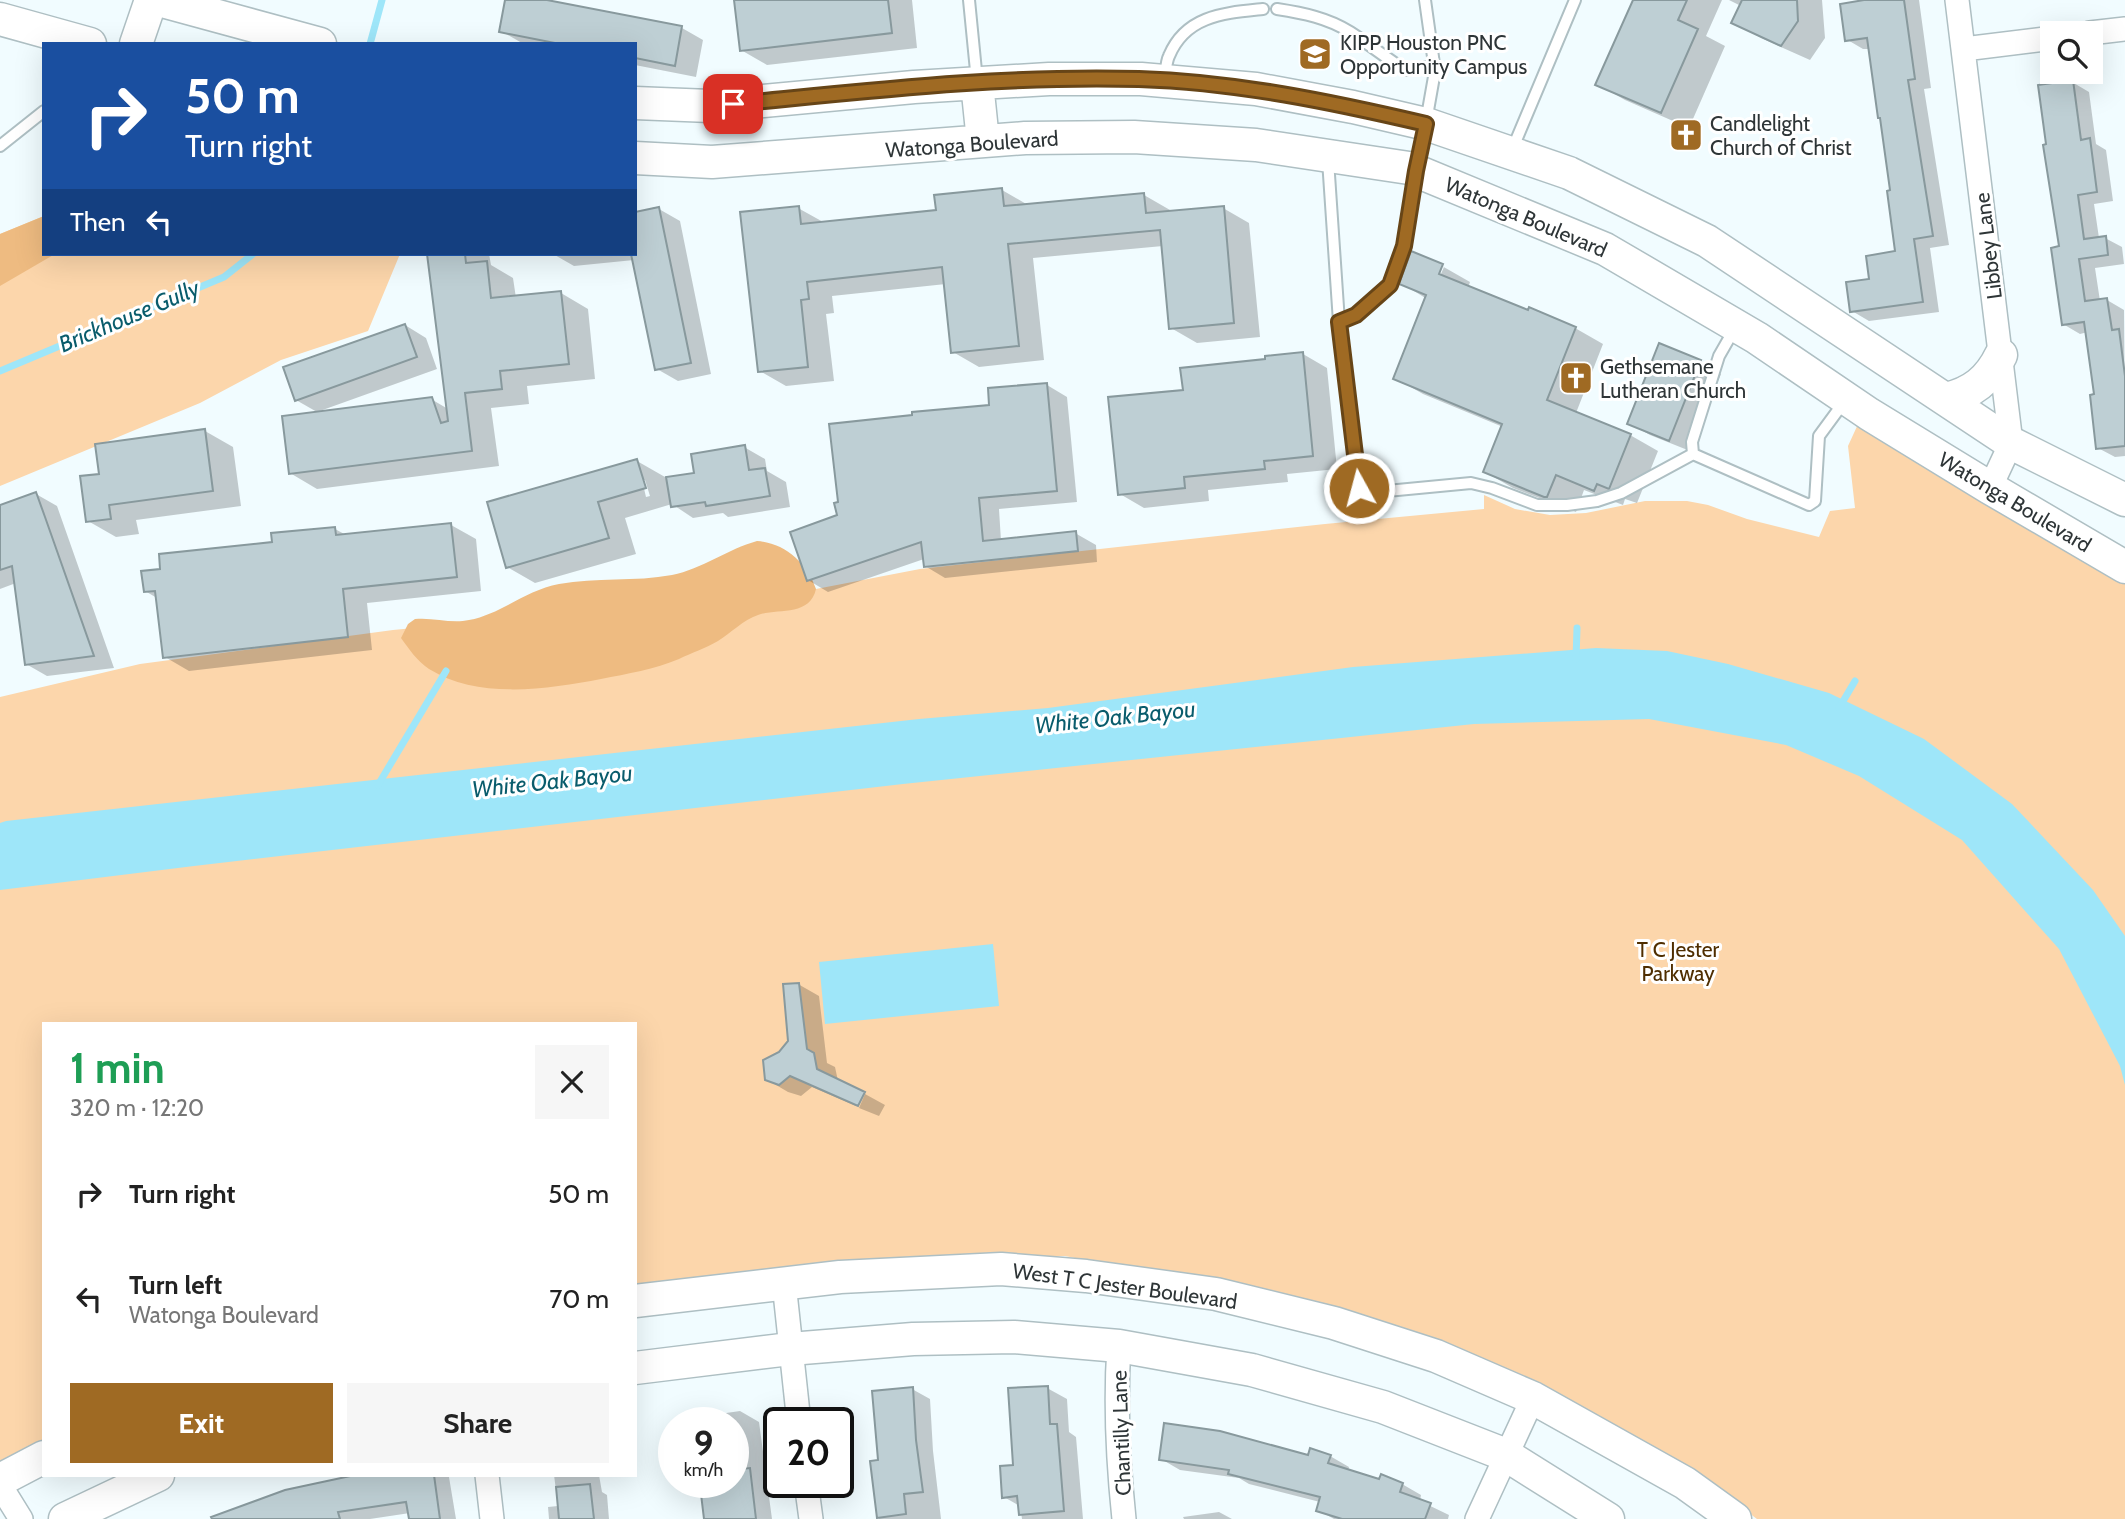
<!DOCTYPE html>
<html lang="en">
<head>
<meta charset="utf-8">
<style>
  body { margin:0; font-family:Cabin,sans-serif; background:#f6f6f6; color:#222; height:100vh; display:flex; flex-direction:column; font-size:26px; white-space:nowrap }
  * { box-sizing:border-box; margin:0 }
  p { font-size:23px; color:#767676 }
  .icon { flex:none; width:38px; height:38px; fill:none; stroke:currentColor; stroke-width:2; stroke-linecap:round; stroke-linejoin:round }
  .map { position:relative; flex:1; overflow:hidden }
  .details { position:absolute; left:42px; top:1022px; width:595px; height:455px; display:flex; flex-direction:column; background:#fff; border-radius:0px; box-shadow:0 7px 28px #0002 }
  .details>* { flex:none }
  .banner { position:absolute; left:42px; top:42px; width:595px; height:214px; border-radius:0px; box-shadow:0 7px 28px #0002; background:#1a4fa0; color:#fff; overflow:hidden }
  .buttons { position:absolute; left:2040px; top:21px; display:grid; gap:14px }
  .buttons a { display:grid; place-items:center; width:63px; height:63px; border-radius:0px; background:#fff; box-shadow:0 7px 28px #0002; font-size:35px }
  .speed { position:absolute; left:658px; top:1407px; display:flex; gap:14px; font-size:35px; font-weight:700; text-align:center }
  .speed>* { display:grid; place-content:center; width:91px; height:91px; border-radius:50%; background:#fff; box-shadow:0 7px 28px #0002; line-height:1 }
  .speed small { font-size:18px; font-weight:400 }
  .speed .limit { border:4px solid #111; border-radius:10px; background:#fff; color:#111 }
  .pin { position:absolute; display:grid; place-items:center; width:60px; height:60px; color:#fff; margin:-30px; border-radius:14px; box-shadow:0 4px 10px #0006 }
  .me { position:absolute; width:77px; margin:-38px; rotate:353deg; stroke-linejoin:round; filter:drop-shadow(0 0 5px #0008) }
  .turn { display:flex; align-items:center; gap:24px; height:147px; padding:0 28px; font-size:32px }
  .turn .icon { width:91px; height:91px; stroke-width:2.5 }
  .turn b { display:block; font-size:49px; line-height:60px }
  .then { display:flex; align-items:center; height:66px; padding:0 28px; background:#0003; gap:14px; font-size:26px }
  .round { display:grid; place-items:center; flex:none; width:74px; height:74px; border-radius:0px; background:#f6f6f6 }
  .summary { display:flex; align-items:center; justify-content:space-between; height:119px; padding:0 28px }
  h1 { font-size:42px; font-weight:700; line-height:52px; color:#1e9e55 }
  .primary-button { display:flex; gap:14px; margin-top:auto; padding:14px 28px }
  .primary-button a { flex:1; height:80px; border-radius:0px; background:#9f6a23; color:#fff; font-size:28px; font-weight:700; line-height:80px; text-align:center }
  .primary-button a+a { background:#f6f6f6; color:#222 }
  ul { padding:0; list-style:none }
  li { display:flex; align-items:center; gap:21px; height:105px; padding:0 28px }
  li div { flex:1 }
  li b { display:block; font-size:26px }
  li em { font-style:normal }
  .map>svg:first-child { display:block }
</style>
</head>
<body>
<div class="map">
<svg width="2125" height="1519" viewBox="0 0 2125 1519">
  <rect width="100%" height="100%" fill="#f1fcff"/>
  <!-- green -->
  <path fill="#fcd6ab" d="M 44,216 L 44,254 L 400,254 L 368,331 L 281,360 L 200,403 L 0,486 L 0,234 Z
    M 1859,422 L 2125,576 L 2125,1519 L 1757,1519 L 1741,1507 L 1554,1396 L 1101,1263 L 1065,1256 L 813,1265 L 635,1290 L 635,1024 L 44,1024 L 44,1445 L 0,1469 L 0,697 L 140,664 L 393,630 L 816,589 L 920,569 L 1325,524 L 1484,509 L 1484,495 L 1515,509 L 1550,515 L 1586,513 L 1645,501 L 1687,501 L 1708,505 L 1747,519 L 1819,537 L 1830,511 L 1855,508 L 1848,446 Z"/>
  <!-- forest -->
  <path fill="#eebb81" d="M 44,216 L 44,254 L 55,254 L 0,286 L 0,234 Z
    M 757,541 C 785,543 807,563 816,589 C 810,617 777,608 758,615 C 743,620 731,633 718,641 C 706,648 691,653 679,659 C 655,669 627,674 601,679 C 548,689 479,700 429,669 C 417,661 409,649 401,638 L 408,624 L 415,619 C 433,617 451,624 469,620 C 501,614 526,590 559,584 C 596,577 635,582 672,575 C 702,569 728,549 757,541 Z"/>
  <!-- water -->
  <path fill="#9ee6f9" d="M 1596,648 L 1667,651 L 1728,664 L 1829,693 L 1924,739 L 2012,804 L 2093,890 L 2125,936 L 2125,1085 L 2120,1066 L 2059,949 L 1962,840 L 1859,776 L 1786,745 L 1649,719 L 1474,724 L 903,784 L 194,866 L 0,890 L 0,823 L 6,821 L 919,719 L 1048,708 L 1353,667 Z
    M 993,944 L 999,1006 L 825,1024 L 819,962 Z"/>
  <!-- shadow -->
  <path fill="#0003" fill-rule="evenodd" d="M 507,0 L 538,0 L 682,28 L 703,40 L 696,77 L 635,65 L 635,44 L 522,43 L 501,31 Z
    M 736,0 L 912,0 L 917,48 L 767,65 L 741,50 Z
    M 1635,0 L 1722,0 L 1706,36 L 1725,46 L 1689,128 L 1625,100 L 1597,84 Z
    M 1729,0 L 1822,0 L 1825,38 L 1810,60 L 1761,38 L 1734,22 L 1741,6 Z
    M 1862,0 L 1919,0 L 1931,88 L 1924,89 L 1949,245 L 1930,248 L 1939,312 L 1869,321 L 1852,311 L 1871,280 L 1897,253 L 1892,192 L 1870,49 L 1863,49 L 1846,39 Z
    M 2072,82 L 2089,92 L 2096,144 L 2106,150 L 2113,201 L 2094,204 L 2099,238 L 2105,238 L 2122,247 L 2124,264 L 2095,268 L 2100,301 L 2107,300 L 2124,310 L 2125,456 L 2115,457 L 2098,448 L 2096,396 L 2088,332 L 2080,334 L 2063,324 L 2061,248 L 2048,146 Z
    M 1002,190 L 1028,205 L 1144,195 L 1170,210 L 1170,213 L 1223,208 L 1249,223 L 1260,337 L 1197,343 L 1171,328 L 1163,246 L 1033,258 L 1044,360 L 979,367 L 953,352 L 946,284 L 832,296 L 834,313 L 826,314 L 834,381 L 786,386 L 760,371 L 798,208 L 825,223 L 938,211 Z
    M 659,209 L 680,221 L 711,374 L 678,381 L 657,369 L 634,260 L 574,266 L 553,254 L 635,254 Z
    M 1412,253 L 1442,266 L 1470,282 L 1468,288 L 1529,313 L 1575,328 L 1603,344 L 1576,413 L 1630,435 L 1658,451 L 1637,503 L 1625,499 L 1623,505 L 1584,490 L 1576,512 L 1513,488 L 1485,472 L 1503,427 L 1423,394 L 1395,378 L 1427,299 L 1401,283 ZM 1440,267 L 1444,267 L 1437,283 Z
    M 429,254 L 489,254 L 491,265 L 513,278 L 516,298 L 561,293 L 588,309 L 595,379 L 527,386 L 529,404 L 491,408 L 499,466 L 317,489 L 290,473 L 431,399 L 448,409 Z
    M 405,325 L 426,338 L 437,369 L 317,412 L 296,400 Z
    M 1303,354 L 1327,368 L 1337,469 L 1287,474 L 1288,482 L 1208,490 L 1209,501 L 1144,508 L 1120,494 L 1185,391 L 1267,361 Z
    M 1700,362 L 1721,374 L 1690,451 L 1650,435 L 1629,423 Z
    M 1047,385 L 1067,397 L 1077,502 L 999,509 L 1001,541 L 1075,533 L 1096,545 L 1097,562 L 945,578 L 925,566 L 924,559 L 828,592 L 808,580 L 840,516 L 991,406 Z
    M 205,431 L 233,447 L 241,506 L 136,520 L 139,534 L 116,537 L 88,521 L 101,475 Z
    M 744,447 L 765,459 L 767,471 L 786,482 L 790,507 L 728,517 L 723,513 L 693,518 L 672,504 L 625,518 L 636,554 L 535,583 L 507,567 L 637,461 L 665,477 L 666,479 L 696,475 ZM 642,480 L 645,480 L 650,496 L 646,497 Z
    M 36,494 L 57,506 L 114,668 L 47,676 L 26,664 L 16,583 L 0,589 L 0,507 Z
    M 451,525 L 476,539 L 481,591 L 367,603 L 372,650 L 189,671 L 165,657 L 157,598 L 145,591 L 274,544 L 335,529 L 348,536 Z
    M 798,984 L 819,996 L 827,1063 L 835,1067 L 838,1081 L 862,1093 L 856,1106 L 812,1087 L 801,1096 L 788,1092 L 766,1079 L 780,1053 L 789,1042 Z
    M 865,1094 L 885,1105 L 879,1116 L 859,1108 Z
    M 1047,1388 L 1067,1399 L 1069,1432 L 1076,1437 L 1083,1519 L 1022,1519 L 1020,1506 L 1004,1497 Z
    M 912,1389 L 930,1399 L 933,1451 L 941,1519 L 879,1519 L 872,1463 L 880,1462 Z
    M 740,1411 L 759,1422 L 772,1519 L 706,1519 L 733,1482 L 733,1423 L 674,1423 L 674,1443 L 671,1421 Z
    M 1330,1456 L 1349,1467 L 1348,1472 L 1380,1481 L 1402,1484 L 1421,1495 L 1420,1501 L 1449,1515 L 1448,1519 L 1334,1519 L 1318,1510 L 1320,1502 L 1249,1484 L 1239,1478 L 1180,1470 L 1161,1459 Z
    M 364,1475 L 447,1475 L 449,1477 L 456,1519 L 410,1519 L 410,1513 L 370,1519 L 219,1519 Z
    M 554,1475 L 599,1475 L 602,1492 L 607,1495 L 609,1519 L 549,1519 L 548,1507 L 558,1506 Z
    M 1219,1512 L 1232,1519 L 1184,1519 L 1183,1517 Z"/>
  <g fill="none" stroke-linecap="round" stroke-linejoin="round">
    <!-- stream -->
    <path stroke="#9ee6f9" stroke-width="7" d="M 370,44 L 382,0
      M 0,371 L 224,277 L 253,254
      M 1576,659 L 1577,628
      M 1839,708 L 1855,681
      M 378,785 L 446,671"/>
  </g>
  <!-- building -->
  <path fill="#becfd4" stroke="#88999d" stroke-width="2" d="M 505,0 L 547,0 L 682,26 L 675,66 L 635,58 L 635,44 L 560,44 L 499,32 Z
    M 734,0 L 888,0 L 892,33 L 740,51 Z
    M 1633,0 L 1687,0 L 1678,20 L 1698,29 L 1661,113 L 1595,85 Z
    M 1742,0 L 1797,0 L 1798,21 L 1781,46 L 1731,23 Z
    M 1864,0 L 1904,0 L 1915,79 L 1908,80 L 1933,236 L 1914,239 L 1923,302 L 1850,312 L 1846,282 L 1869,279 L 1866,256 L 1895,251 L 1887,191 L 1890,190 L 1880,118 L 1878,118 L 1867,38 L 1845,41 L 1840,4 Z
    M 2073,80 L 2081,140 L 2090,138 L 2097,192 L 2078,195 L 2084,239 L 2106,236 L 2108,255 L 2079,259 L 2085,301 L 2107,298 L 2112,330 L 2119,329 L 2125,376 L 2125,446 L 2096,449 L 2090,395 L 2094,394 L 2084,322 L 2062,325 L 2051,248 L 2059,246 L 2043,145 L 2046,144 L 2038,85 Z
    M 1002,188 L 1004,206 L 1144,193 L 1146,213 L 1224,206 L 1234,323 L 1169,329 L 1160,230 L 1008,244 L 1019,346 L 951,353 L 942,267 L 807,282 L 809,299 L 801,300 L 808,367 L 758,372 L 740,212 L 799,206 L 801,224 L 936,210 L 934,195 Z
    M 659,207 L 691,363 L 655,370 L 631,254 L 635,254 L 635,212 Z
    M 1411,251 L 1443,264 L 1439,274 L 1528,310 L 1529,307 L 1576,327 L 1547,400 L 1631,434 L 1609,489 L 1597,484 L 1594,491 L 1556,475 L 1547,497 L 1544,497 L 1483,472 L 1502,424 L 1393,379 L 1426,295 L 1399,284 Z
    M 427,254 L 465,254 L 466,263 L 487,261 L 491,298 L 561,291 L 569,364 L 500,371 L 502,389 L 465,393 L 472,451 L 289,474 L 282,416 L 432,397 L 441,423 L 448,421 Z
    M 405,324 L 417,357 L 295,401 L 283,367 Z
    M 1659,343 L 1701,360 L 1669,441 L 1627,424 Z
    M 1303,352 L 1313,456 L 1264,461 L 1265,469 L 1184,477 L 1185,488 L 1118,495 L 1108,397 L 1183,390 L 1180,368 L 1265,359 L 1265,356 Z
    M 1047,383 L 1057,491 L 979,498 L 983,541 L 1076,531 L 1078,551 L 924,567 L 921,542 L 807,581 L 790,532 L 837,515 L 834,503 L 838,502 L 829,424 L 912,415 L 912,412 L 989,405 L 988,388 Z
    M 205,429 L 213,491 L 109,505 L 111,519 L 86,522 L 80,476 L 99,474 L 95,444 Z
    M 745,445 L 749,470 L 765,468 L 770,496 L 706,506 L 705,502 L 671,507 L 666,477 L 694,473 L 691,454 Z
    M 637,459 L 646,488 L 598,502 L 609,538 L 506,568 L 487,502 Z
    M 36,492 L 45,517 L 94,656 L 25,665 L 12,566 L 0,570 L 0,505 Z
    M 451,523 L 457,577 L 343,589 L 348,637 L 163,658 L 155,591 L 144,592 L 141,571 L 160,569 L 159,554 L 272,542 L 271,533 L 335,527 L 336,535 Z
    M 799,983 L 807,1049 L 814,1053 L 817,1069 L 865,1092 L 858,1106 L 790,1076 L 779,1085 L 765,1080 L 763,1060 L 779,1052 L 788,1041 L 783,984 Z
    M 1048,1386 L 1050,1424 L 1057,1424 L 1064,1511 L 1019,1515 L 1017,1496 L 1002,1498 L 1000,1466 L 1013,1465 L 1008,1388 Z
    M 913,1387 L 916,1440 L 923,1492 L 904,1494 L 906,1514 L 877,1518 L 870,1461 L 878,1460 L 872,1391 Z
    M 1164,1423 L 1220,1431 L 1308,1455 L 1310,1448 L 1331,1455 L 1328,1463 L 1379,1479 L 1381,1474 L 1403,1483 L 1400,1492 L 1431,1503 L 1425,1519 L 1342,1519 L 1316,1511 L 1320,1497 L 1228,1474 L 1229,1470 L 1159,1460 Z
    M 750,1468 L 756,1519 L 704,1519 L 701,1494 L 723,1492 L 722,1482 L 733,1482 L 733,1470 Z
    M 355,1475 L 434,1475 L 440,1519 L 409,1519 L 406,1502 L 338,1512 L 340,1519 L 212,1519 L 211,1517 L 285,1490 Z
    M 590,1484 L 594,1519 L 559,1519 L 556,1487 Z"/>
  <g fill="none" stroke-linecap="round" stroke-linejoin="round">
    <defs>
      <path id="service" d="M 969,0 L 977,81
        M 1425,0 L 1435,71 L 1404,246 L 1390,285 L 1356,315 L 1339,322 L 1358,488 L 1387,491 L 1471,483 L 1492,488 L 1537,505 L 1567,505 L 1597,501 L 1621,493 L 1693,454
        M 1277,9 C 1303,13 1328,18 1350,32 C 1369,44 1386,58 1405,70 L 1434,66
        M 1165,78 C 1166,71 1166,62 1169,56 C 1186,15 1225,13 1263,9
        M 0,146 L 44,111
        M 1512,150 L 1575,0
        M 1328,160 L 1339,322
        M 1693,454 L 1809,505 L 1815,501 L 1819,436 L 1844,402
        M 1693,454 L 1692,442 L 1719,356 L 1735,328"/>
      <path id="minor" d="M 1957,0 L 2011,443 L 1990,488
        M 2090,33 L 2125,29
        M 1964,49 L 2053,38
        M 784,1283 L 799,1423
        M 1119,1346 C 1115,1404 1118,1462 1124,1519
        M 487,1475 L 492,1519
        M 806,1482 L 811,1519
        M 0,1485 L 21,1519
        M 1477,1519 L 1533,1398"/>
      <path id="secondary" d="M 159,0 L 320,44
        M 0,19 L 90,44
        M 136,44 L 151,0
        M 977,83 L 983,141
        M 635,103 L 710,106 L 914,87 L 1049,79 L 1141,79 L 1256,89 L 1353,107 L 1426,124 L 1569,173 L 1707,241 L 2011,443 L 2125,500
        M 635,158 L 712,162 L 1025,138 L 1134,137 L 1256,145 L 1409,168 L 1605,249 L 1757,338 L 1869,414 L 1990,488 L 2125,567
        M 1946,399 C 1972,393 1989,380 2001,355
        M 635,1301 L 840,1277 L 1001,1269 L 1086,1276 L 1216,1294 L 1334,1323 L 1436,1356 L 1533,1398 L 1685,1483 L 1735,1519
        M 635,1368 L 790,1349 L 913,1339 L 1014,1337 L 1119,1346 L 1252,1370 L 1383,1407 L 1506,1455 L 1608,1519
        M 0,1480 L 44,1457
        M 65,1519 L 158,1475"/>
    </defs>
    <!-- service casing -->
    <use href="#service" stroke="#aebfc3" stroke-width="14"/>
    <!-- minor casing -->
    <use href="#minor" stroke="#aebfc3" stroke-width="26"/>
    <!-- secondary casing -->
    <use href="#secondary" stroke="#aebfc3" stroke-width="35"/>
    <!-- service -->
    <use href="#service" stroke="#fff" stroke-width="10"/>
    <!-- minor -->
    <use href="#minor" stroke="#fff" stroke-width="23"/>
    <!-- secondary -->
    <use href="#secondary" stroke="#fff" stroke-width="32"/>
  </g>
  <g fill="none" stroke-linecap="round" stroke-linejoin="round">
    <defs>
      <path id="route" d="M 733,104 C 868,91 1004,75 1139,79 C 1236,82 1332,102 1426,124 L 1416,171 L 1404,246 L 1390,285 L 1356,315 L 1339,322 L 1359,488"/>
    </defs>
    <!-- route casing -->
    <use href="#route" stroke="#674517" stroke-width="18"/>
    <!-- route -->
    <use href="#route" stroke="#9f6a23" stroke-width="12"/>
  </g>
  <!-- icons -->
  <defs>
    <symbol id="school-square" viewBox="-11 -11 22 22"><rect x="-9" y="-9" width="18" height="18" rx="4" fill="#9f6a23" stroke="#fff"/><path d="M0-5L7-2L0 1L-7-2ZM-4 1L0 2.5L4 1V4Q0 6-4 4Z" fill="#fff"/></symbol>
    <symbol id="church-square" viewBox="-11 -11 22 22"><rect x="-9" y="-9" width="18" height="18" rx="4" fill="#9f6a23" stroke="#fff"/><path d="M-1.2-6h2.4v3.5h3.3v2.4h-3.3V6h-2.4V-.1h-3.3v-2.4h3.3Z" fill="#fff"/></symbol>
  </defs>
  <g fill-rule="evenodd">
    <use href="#school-square" x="1296" y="35" width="38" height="38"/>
    <use href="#church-square" x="1667" y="116" width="38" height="38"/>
    <use href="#church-square" x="1557" y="359" width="38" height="38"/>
  </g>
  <g text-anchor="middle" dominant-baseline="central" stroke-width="6" stroke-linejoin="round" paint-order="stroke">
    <!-- poi labels -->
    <g font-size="21" fill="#2e3537" stroke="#fff" text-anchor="start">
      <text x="1340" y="42">KIPP Houston PNC<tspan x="1340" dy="24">Opportunity Campus</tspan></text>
      <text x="1710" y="123">Candlelight<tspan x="1710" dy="24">Church of Christ</tspan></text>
      <text x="1600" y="366">Gethsemane<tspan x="1600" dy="24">Lutheran Church</tspan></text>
    </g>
    <!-- street labels -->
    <g font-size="21" fill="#2e3537" stroke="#fff">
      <text transform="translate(972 144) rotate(-4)">Watonga Boulevard</text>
      <text transform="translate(1526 217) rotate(23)">Watonga Boulevard</text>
      <text transform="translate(1988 246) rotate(-97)">Libbey Lane</text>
      <text transform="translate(2015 502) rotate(31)">Watonga Boulevard</text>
      <text transform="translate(1125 1286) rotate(8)">West T C Jester Boulevard</text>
      <text transform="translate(1121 1433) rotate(-92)">Chantilly Lane</text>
    </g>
    <!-- park labels -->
    <g font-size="21" fill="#4f2e00" stroke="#fff">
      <text x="1678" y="949">T C Jester<tspan x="1678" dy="24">Parkway</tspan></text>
    </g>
    <!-- water labels -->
    <g font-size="23" font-style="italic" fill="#095c6c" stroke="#fff">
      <text transform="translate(129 316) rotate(-23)">Brickhouse Gully</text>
      <text transform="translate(1115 717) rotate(-6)">White Oak Bayou</text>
      <text transform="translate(552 781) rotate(-6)">White Oak Bayou</text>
    </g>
  </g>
</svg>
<div class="buttons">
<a><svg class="icon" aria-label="search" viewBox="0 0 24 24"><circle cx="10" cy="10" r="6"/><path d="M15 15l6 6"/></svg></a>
</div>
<div class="speed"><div>9<small>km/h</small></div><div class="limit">20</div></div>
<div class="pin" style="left:733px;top:104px;background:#d93025"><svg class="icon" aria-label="arrive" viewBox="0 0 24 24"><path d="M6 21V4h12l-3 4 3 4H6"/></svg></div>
<svg class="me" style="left:1359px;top:488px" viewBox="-20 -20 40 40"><circle r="17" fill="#9f6a23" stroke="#fff" stroke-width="3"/><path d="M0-11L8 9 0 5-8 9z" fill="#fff"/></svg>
<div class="banner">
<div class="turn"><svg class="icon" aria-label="right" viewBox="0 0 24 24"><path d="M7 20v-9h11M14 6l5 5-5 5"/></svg><div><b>50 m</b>Turn right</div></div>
<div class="then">Then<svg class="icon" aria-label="left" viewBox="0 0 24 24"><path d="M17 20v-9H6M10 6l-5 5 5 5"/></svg></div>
</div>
<section class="details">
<div class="summary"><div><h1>1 min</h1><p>320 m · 12:20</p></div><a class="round"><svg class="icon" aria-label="close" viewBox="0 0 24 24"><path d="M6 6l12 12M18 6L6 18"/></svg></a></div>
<ul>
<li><svg class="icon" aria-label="right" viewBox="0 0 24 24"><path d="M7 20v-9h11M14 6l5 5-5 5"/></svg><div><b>Turn right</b></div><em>50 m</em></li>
<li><svg class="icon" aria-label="left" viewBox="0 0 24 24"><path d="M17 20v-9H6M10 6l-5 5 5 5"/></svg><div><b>Turn left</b><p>Watonga Boulevard</p></div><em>70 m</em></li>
</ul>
<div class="primary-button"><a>Exit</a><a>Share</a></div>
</section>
</div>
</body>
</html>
